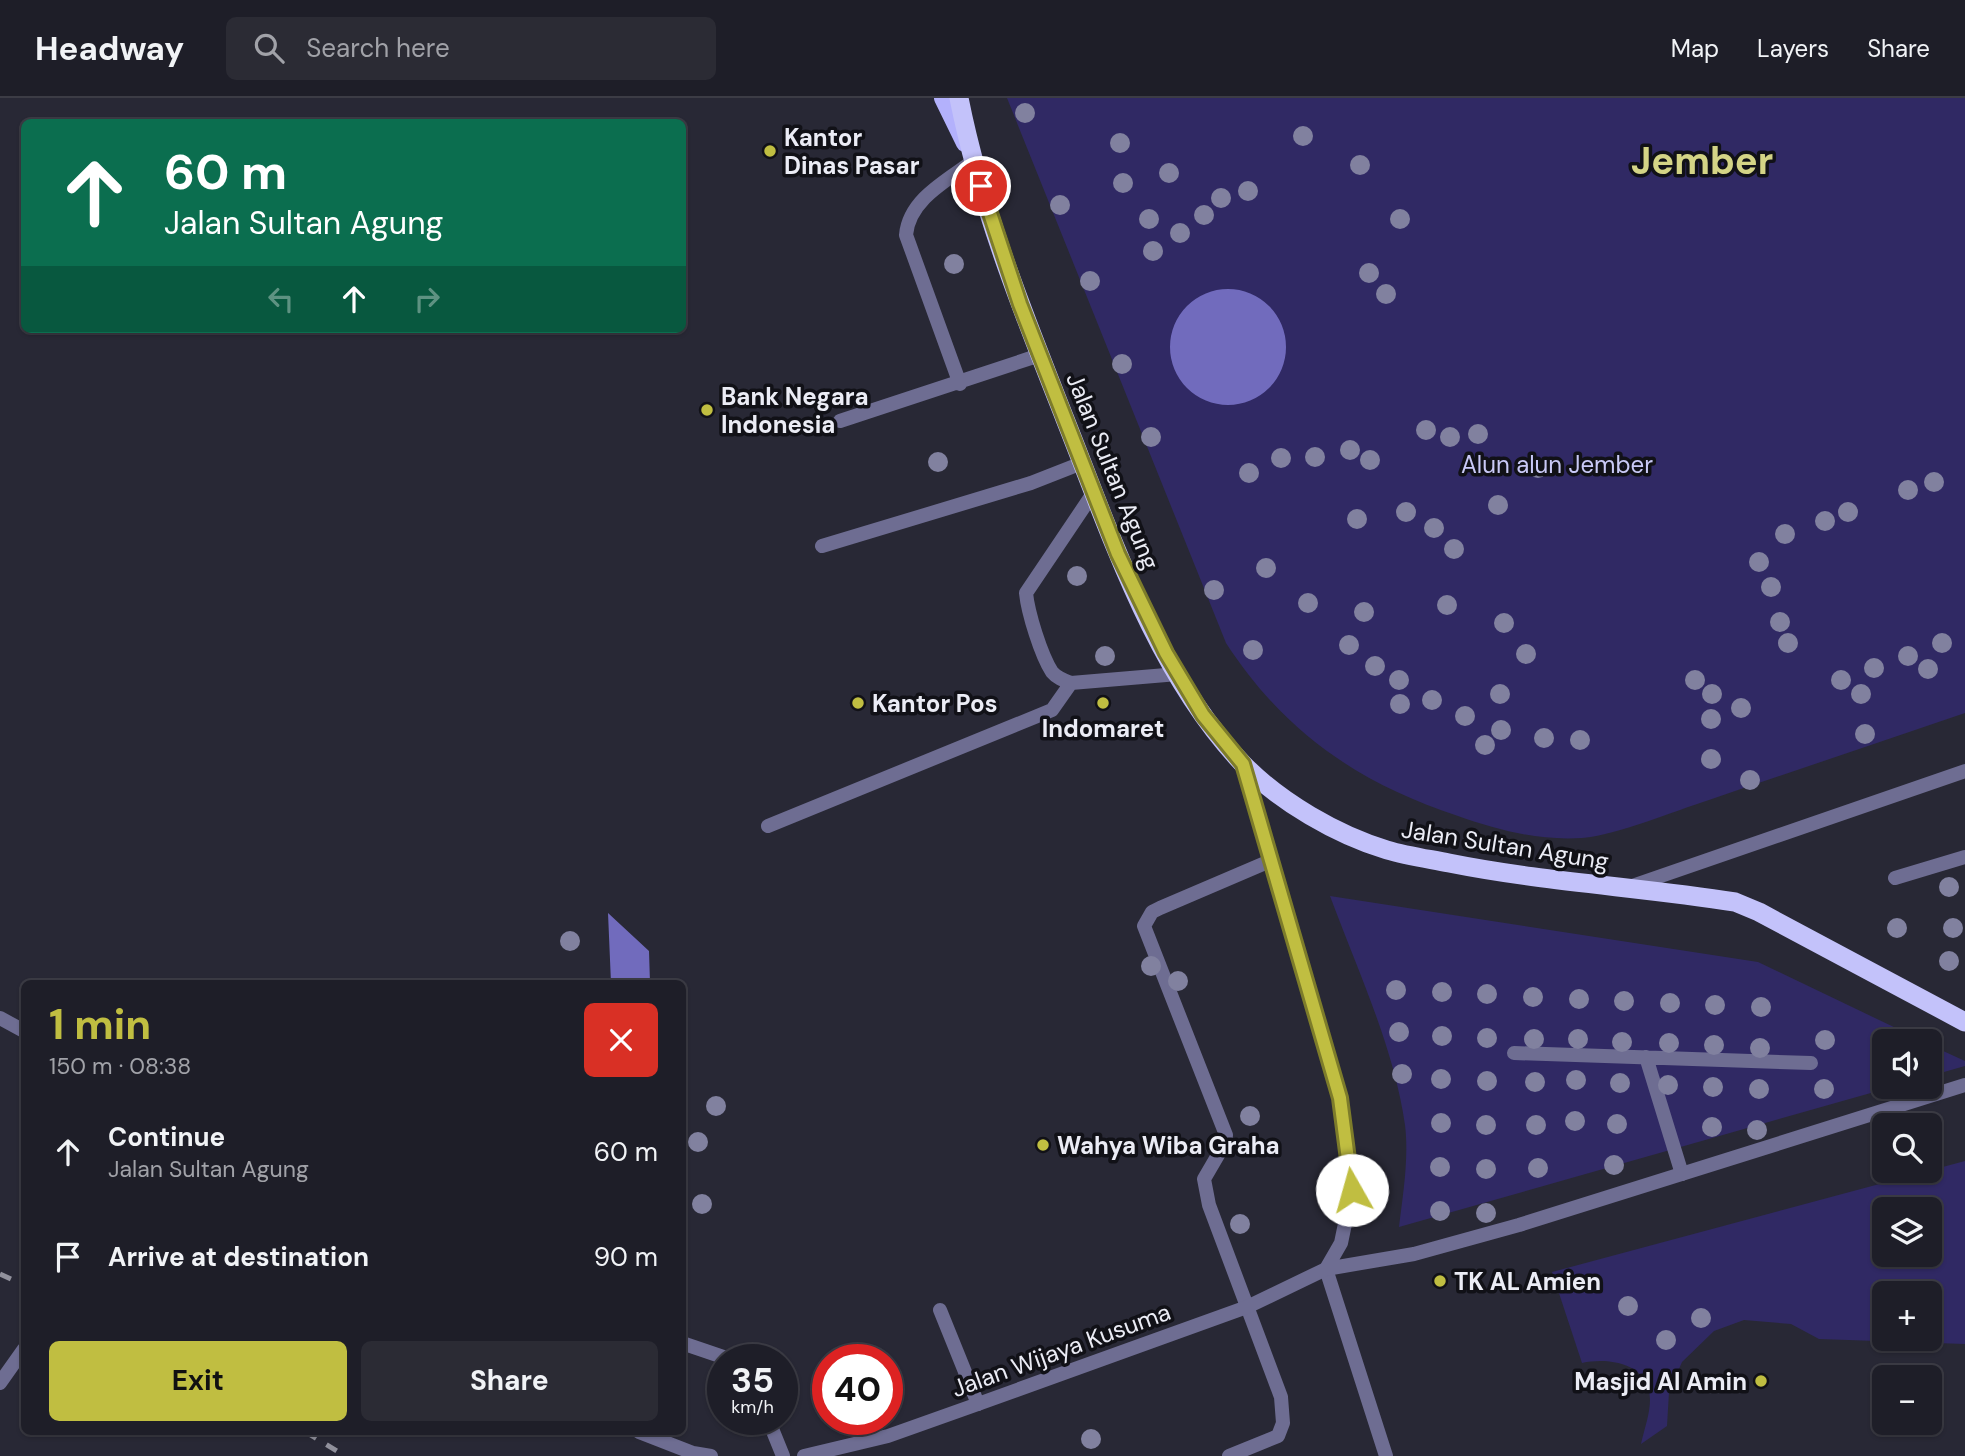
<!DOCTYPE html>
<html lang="en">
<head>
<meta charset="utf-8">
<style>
  body { margin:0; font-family:"DM Sans",sans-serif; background:#2b2b34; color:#f1f3f6; height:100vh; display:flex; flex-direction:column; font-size:26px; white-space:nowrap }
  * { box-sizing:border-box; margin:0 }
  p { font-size:23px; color:#a1a2a8 }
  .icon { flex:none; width:38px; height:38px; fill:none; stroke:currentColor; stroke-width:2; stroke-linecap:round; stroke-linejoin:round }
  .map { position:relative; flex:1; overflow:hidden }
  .sheet { position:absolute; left:21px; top:882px; width:665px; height:455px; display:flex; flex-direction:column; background:#1e1e28; border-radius:10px; box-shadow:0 2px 5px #0004,0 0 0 2px #3c3c45 }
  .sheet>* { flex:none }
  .banner { position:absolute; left:21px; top:21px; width:665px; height:214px; border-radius:10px; box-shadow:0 2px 5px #0004,0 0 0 2px #3c3c45; background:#0b6e4f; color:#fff; overflow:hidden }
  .controls { position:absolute; left:1872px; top:931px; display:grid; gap:14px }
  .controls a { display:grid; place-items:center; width:70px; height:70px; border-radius:10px; background:#1e1e28; box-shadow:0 2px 5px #0004,0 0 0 2px #3c3c45; font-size:35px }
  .speed { position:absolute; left:707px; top:1246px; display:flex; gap:14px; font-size:35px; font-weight:700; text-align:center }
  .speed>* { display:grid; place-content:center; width:91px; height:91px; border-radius:50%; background:#1e1e28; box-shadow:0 2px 5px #0004,0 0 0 2px #3c3c45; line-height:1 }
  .speed small { font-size:18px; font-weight:400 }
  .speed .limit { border:10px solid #d22; background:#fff; color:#111 }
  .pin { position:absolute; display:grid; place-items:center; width:60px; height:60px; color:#fff; margin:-30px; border:4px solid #fff; border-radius:50%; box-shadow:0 2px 7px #0007 }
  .me { position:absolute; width:77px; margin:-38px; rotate:353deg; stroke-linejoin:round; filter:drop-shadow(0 0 5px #0008) }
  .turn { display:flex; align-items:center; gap:24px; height:147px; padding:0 28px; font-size:32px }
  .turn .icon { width:91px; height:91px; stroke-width:2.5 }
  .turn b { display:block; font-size:49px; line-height:60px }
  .lanes { display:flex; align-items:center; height:66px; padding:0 28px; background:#0003; justify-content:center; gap:35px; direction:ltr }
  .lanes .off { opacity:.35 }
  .round { display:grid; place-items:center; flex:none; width:74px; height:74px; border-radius:10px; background:#2b2b34 }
  .summary { display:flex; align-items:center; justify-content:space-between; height:119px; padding:0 28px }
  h1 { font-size:42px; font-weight:700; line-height:52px; color:#c0be41 }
  .primary-button { display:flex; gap:14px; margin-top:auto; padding:14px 28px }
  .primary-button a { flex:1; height:80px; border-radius:10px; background:#c0be41; color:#111; font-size:28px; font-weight:700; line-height:80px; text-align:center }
  .primary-button a+a { background:#2b2b34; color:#f1f3f6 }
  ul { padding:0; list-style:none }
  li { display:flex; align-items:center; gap:21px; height:105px; padding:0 28px }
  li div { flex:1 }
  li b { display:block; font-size:26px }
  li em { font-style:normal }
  header { display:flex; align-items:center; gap:42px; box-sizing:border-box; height:98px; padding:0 35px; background:#1e1e28; border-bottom:2px solid #3c3c45 }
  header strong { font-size:33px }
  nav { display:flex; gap:38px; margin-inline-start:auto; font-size:24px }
  .search { width:490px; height:63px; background:#2b2b34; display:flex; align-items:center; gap:18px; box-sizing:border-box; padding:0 24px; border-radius:10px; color:#a1a2a8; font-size:26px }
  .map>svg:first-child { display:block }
</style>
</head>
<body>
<header>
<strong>Headway</strong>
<div class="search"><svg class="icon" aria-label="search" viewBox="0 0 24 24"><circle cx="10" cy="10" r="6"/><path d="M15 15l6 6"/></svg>Search here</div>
<nav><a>Map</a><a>Layers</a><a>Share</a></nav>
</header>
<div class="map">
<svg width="1965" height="1358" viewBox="0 0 1965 1358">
  <rect width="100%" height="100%" fill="#282835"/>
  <!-- green -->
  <path fill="#302964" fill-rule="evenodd" d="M 1007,0 L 1965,0 L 1965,615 C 1880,644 1794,673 1709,702 C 1674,713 1618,737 1582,740 C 1539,743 1498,732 1458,718 C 1358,685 1284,634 1226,545 Z
    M 1330,798 L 1758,864 L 1923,943 L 1885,943 L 1885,989 L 1892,989 L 1399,1129 C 1403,1096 1409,1060 1405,1027 C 1394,949 1357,871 1330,798 Z
    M 1930,947 L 1965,963 L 1965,968 L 1930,978 Z
    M 1965,1063 L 1965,1246 L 1819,1241 L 1791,1226 L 1744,1222 L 1714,1233 L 1682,1264 L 1669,1294 L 1667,1328 L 1641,1346 C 1644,1332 1650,1316 1650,1302 C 1650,1266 1610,1259 1582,1265 L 1552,1174 ZM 1885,1111 L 1930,1111 L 1930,1157 L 1885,1157 ZM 1885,1195 L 1930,1195 L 1930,1241 L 1885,1241 Z"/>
  <!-- water -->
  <path fill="#716bbd" d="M1170 249a58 58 0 1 1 116 0a58 58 0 1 1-116 0Z
    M 608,815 L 649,853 L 650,885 L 611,885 Z"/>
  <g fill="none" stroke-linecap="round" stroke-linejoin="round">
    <!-- service -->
    <path stroke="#6e6d92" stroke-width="14" d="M 960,286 L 906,137 C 909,102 946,83 972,64
      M 840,323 L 1040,257
      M 1094,394 L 1026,495 C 1028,515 1041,557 1052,574 C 1057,580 1063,582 1071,585 L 1178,576
      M 822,448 L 1031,385 L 1082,365
      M 768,728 L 1052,612 L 1071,585
      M 1895,780 L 1965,759
      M 1514,955 L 1811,965
      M 1646,959 L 1682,1076
      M 940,1212 L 978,1306
      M 682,1245 L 732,1262
      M 768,1321 L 783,1358
      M 1229,1358 L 1278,1338 L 1283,1325 L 1281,1299 L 1209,1107 L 1204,1081 L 1225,1045 L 1226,1037 L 1144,828 L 1152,814 L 1160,810 L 1270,763"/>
    <!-- minor -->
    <path stroke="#6e6d92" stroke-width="14" d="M 1632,788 L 1965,673
      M 1326,1171 L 1386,1358"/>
    <!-- tertiary -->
    <path stroke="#6e6d92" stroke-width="14" d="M 1244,667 L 1340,1000 L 1352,1092 L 1341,1145 L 1326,1171
      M 0,920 L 24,933
      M 0,1285 L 24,1251
      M 639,1334 L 693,1355 L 711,1358
      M 804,1358 L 888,1338 L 978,1306 L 1247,1209 L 1326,1171 L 1414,1156 L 1519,1127 L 1965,987"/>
    <!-- primary -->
    <path stroke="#b3b1fc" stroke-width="18" d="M 943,0 L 965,45"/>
    <!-- trunk -->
    <path stroke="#c3c2fa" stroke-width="19" d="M 959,0 C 981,111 1024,217 1065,321 C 1111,437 1156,575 1243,666 C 1280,704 1337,737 1387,752 C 1407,758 1429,761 1449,765 C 1544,784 1640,789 1735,804 L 1759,814 L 1965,924"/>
    <!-- rail -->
    <path stroke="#91919c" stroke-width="5" stroke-dasharray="12 12" stroke-linecap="butt" d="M 0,1176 L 24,1187
      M 306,1334 L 345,1358"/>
  </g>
  <!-- trees -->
  <g fill="#81819f">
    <circle cx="1025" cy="15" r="10"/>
    <circle cx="1303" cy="38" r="10"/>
    <circle cx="1120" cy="45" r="10"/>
    <circle cx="1360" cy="67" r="10"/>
    <circle cx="1169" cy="75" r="10"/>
    <circle cx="1123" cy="85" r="10"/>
    <circle cx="1248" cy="93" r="10"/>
    <circle cx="1221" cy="100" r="10"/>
    <circle cx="1060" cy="107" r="10"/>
    <circle cx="1204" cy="117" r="10"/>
    <circle cx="1149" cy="121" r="10"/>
    <circle cx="1400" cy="121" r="10"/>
    <circle cx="1180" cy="135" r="10"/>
    <circle cx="1153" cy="153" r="10"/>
    <circle cx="954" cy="166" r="10"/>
    <circle cx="1369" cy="175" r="10"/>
    <circle cx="1090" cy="183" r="10"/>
    <circle cx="1386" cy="196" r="10"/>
    <circle cx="1122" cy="266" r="10"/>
    <circle cx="1426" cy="332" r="10"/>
    <circle cx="1478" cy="336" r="10"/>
    <circle cx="1151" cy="339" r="10"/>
    <circle cx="1450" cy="339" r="10"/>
    <circle cx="1350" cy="352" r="10"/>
    <circle cx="1315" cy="359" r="10"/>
    <circle cx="1281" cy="360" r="10"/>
    <circle cx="1370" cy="362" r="10"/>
    <circle cx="938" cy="364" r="10"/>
    <circle cx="1538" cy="370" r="10"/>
    <circle cx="1249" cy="375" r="10"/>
    <circle cx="1934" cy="384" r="10"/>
    <circle cx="1908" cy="392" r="10"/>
    <circle cx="1498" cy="407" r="10"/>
    <circle cx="1406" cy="414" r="10"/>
    <circle cx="1848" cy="414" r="10"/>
    <circle cx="1357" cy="421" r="10"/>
    <circle cx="1825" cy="423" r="10"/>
    <circle cx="1434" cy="430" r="10"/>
    <circle cx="1785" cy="436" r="10"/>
    <circle cx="1454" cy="451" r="10"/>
    <circle cx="1759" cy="464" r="10"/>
    <circle cx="1266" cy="470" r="10"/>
    <circle cx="1077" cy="478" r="10"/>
    <circle cx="1771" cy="489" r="10"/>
    <circle cx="1214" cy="492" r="10"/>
    <circle cx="1308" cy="505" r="10"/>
    <circle cx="1447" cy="507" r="10"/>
    <circle cx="1364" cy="514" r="10"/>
    <circle cx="1780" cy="524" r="10"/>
    <circle cx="1504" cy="525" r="10"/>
    <circle cx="1788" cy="545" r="10"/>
    <circle cx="1942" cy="545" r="10"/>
    <circle cx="1349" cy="547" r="10"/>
    <circle cx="1253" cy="552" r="10"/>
    <circle cx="1526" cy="556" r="10"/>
    <circle cx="1105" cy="558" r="10"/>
    <circle cx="1908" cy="558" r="10"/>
    <circle cx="1375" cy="568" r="10"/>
    <circle cx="1874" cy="570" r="10"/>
    <circle cx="1928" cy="571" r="10"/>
    <circle cx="1399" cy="582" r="10"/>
    <circle cx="1695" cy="582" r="10"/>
    <circle cx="1841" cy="582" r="10"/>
    <circle cx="1500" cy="596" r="10"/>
    <circle cx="1712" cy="596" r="10"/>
    <circle cx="1861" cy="596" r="10"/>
    <circle cx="1432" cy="602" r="10"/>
    <circle cx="1400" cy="606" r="10"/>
    <circle cx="1741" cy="610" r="10"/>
    <circle cx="1465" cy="618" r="10"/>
    <circle cx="1711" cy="621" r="10"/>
    <circle cx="1501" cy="632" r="10"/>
    <circle cx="1865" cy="636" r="10"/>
    <circle cx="1544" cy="640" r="10"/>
    <circle cx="1580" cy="642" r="10"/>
    <circle cx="1485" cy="647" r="10"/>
    <circle cx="1711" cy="661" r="10"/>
    <circle cx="1750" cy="682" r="10"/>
    <circle cx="1949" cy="789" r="10"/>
    <circle cx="1897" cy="830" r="10"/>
    <circle cx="1953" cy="830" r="10"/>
    <circle cx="570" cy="843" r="10"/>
    <circle cx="1949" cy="863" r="10"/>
    <circle cx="1151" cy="868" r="10"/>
    <circle cx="1178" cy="883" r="10"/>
    <circle cx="1396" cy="892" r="10"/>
    <circle cx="1442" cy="894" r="10"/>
    <circle cx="1487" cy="896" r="10"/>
    <circle cx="1533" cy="899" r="10"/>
    <circle cx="1579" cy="901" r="10"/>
    <circle cx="1624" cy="903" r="10"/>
    <circle cx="1670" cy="905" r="10"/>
    <circle cx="1715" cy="907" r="10"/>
    <circle cx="1761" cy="909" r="10"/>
    <circle cx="1399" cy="934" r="10"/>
    <circle cx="1442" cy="938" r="10"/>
    <circle cx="1487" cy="940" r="10"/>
    <circle cx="1534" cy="941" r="10"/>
    <circle cx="1578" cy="941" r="10"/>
    <circle cx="1825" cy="942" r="10"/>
    <circle cx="1622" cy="944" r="10"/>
    <circle cx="1669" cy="945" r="10"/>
    <circle cx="1714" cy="947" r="10"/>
    <circle cx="1760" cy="950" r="10"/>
    <circle cx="1402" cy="976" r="10"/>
    <circle cx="1441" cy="981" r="10"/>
    <circle cx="1576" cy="982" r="10"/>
    <circle cx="1487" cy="983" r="10"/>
    <circle cx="1535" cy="984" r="10"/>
    <circle cx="1620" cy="985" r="10"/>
    <circle cx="1668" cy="987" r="10"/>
    <circle cx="1713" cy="989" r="10"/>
    <circle cx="1759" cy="991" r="10"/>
    <circle cx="1824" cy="991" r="10"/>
    <circle cx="716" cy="1008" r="10"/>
    <circle cx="1250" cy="1018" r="10"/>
    <circle cx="1575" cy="1023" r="10"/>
    <circle cx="1441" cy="1025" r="10"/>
    <circle cx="1617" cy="1026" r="10"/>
    <circle cx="1486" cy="1027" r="10"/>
    <circle cx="1536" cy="1027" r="10"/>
    <circle cx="1712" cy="1029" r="10"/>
    <circle cx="1757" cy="1032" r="10"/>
    <circle cx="698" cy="1044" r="10"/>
    <circle cx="1614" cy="1067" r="10"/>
    <circle cx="1440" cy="1069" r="10"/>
    <circle cx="1538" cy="1070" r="10"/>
    <circle cx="1486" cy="1071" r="10"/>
    <circle cx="702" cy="1106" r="10"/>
    <circle cx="1440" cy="1113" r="10"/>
    <circle cx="1486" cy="1115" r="10"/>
    <circle cx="1240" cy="1126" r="10"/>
    <circle cx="1628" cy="1208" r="10"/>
    <circle cx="1701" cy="1220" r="10"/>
    <circle cx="1666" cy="1242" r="10"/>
    <circle cx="1091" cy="1341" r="10"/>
  </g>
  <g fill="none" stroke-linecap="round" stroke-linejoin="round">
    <defs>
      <path id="route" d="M 981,88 L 1020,206 L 1118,456 L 1166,555 L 1203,617 L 1243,666 L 1340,1000 L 1352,1092"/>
    </defs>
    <!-- route casing -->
    <use href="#route" stroke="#7d7c2a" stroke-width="18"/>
    <!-- route -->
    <use href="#route" stroke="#c0be41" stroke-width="12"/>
  </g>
  <!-- markers -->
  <g fill="#c0be41" stroke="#111117" stroke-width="2.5">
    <circle cx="770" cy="53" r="7"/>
    <circle cx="707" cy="312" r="7"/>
    <circle cx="858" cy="605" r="7"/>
    <circle cx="1103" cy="605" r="7"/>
    <circle cx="1043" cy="1047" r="7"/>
    <circle cx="1440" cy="1183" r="7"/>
    <circle cx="1761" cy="1283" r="7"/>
  </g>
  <g text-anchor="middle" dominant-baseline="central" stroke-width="7" stroke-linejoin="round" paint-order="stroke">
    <!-- poi labels -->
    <g font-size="24" font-weight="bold" fill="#ebecf5" stroke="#111117" text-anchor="start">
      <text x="784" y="39">Kantor<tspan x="784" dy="28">Dinas Pasar</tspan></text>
      <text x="721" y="298">Bank Negara<tspan x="721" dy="28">Indonesia</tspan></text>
      <text x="872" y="605">Kantor Pos</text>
      <text x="1103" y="630" text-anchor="middle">Indomaret</text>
      <text x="1057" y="1047">Wahya Wiba Graha</text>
      <text x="1454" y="1183">TK AL Amien</text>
      <text x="1747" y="1283" text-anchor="end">Masjid Al Amin</text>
    </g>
    <!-- park labels -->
    <g font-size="24" fill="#c9c9f6" stroke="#111117">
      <text x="1557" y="366">Alun alun Jember</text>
    </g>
    <!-- street labels -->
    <g font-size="24" fill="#ebecf5" stroke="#111117">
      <text transform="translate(1113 373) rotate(68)">Jalan Sultan Agung</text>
      <text transform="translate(1505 747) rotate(9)">Jalan Sultan Agung</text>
      <text transform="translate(1061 1252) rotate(-20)">Jalan Wijaya Kusuma</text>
    </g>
    <!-- town labels -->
    <g font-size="38" font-weight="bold" fill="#d4d486" stroke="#111117">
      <text x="1702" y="63">Jember</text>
    </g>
  </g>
</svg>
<div class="controls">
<a><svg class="icon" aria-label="sound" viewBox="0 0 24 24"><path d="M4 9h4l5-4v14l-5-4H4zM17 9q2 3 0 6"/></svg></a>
<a><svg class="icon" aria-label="search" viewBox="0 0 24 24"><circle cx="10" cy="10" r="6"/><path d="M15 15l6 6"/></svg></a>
<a><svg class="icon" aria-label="layers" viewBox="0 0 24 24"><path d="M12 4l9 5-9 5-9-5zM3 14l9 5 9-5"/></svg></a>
<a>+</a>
<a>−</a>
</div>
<div class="speed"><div>35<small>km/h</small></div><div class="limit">40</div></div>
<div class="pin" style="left:981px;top:88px;background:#d93025"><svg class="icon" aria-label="arrive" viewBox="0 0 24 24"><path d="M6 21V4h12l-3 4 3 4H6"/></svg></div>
<svg class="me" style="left:1352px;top:1092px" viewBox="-20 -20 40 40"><circle r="19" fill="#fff"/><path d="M0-13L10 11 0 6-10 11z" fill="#c0be41"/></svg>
<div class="banner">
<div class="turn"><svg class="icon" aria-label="ahead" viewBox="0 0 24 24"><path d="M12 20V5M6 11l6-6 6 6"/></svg><div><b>60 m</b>Jalan Sultan Agung</div></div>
<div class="lanes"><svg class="icon off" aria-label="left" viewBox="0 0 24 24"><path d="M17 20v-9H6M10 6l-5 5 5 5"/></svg><svg class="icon" aria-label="ahead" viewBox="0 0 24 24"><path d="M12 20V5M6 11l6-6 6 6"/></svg><svg class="icon off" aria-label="right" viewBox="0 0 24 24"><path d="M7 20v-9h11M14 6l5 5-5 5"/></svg></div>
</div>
<section class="sheet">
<div class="summary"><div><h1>1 min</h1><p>150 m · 08:38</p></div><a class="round" style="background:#d93025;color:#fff"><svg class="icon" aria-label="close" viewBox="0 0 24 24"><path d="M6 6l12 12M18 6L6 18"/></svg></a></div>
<ul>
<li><svg class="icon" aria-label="ahead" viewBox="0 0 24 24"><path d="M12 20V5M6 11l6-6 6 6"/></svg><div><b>Continue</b><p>Jalan Sultan Agung</p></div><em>60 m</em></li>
<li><svg class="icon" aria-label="arrive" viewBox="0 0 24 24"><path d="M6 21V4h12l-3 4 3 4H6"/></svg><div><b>Arrive at destination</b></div><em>90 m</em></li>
</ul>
<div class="primary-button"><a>Exit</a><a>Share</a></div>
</section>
</div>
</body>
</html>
